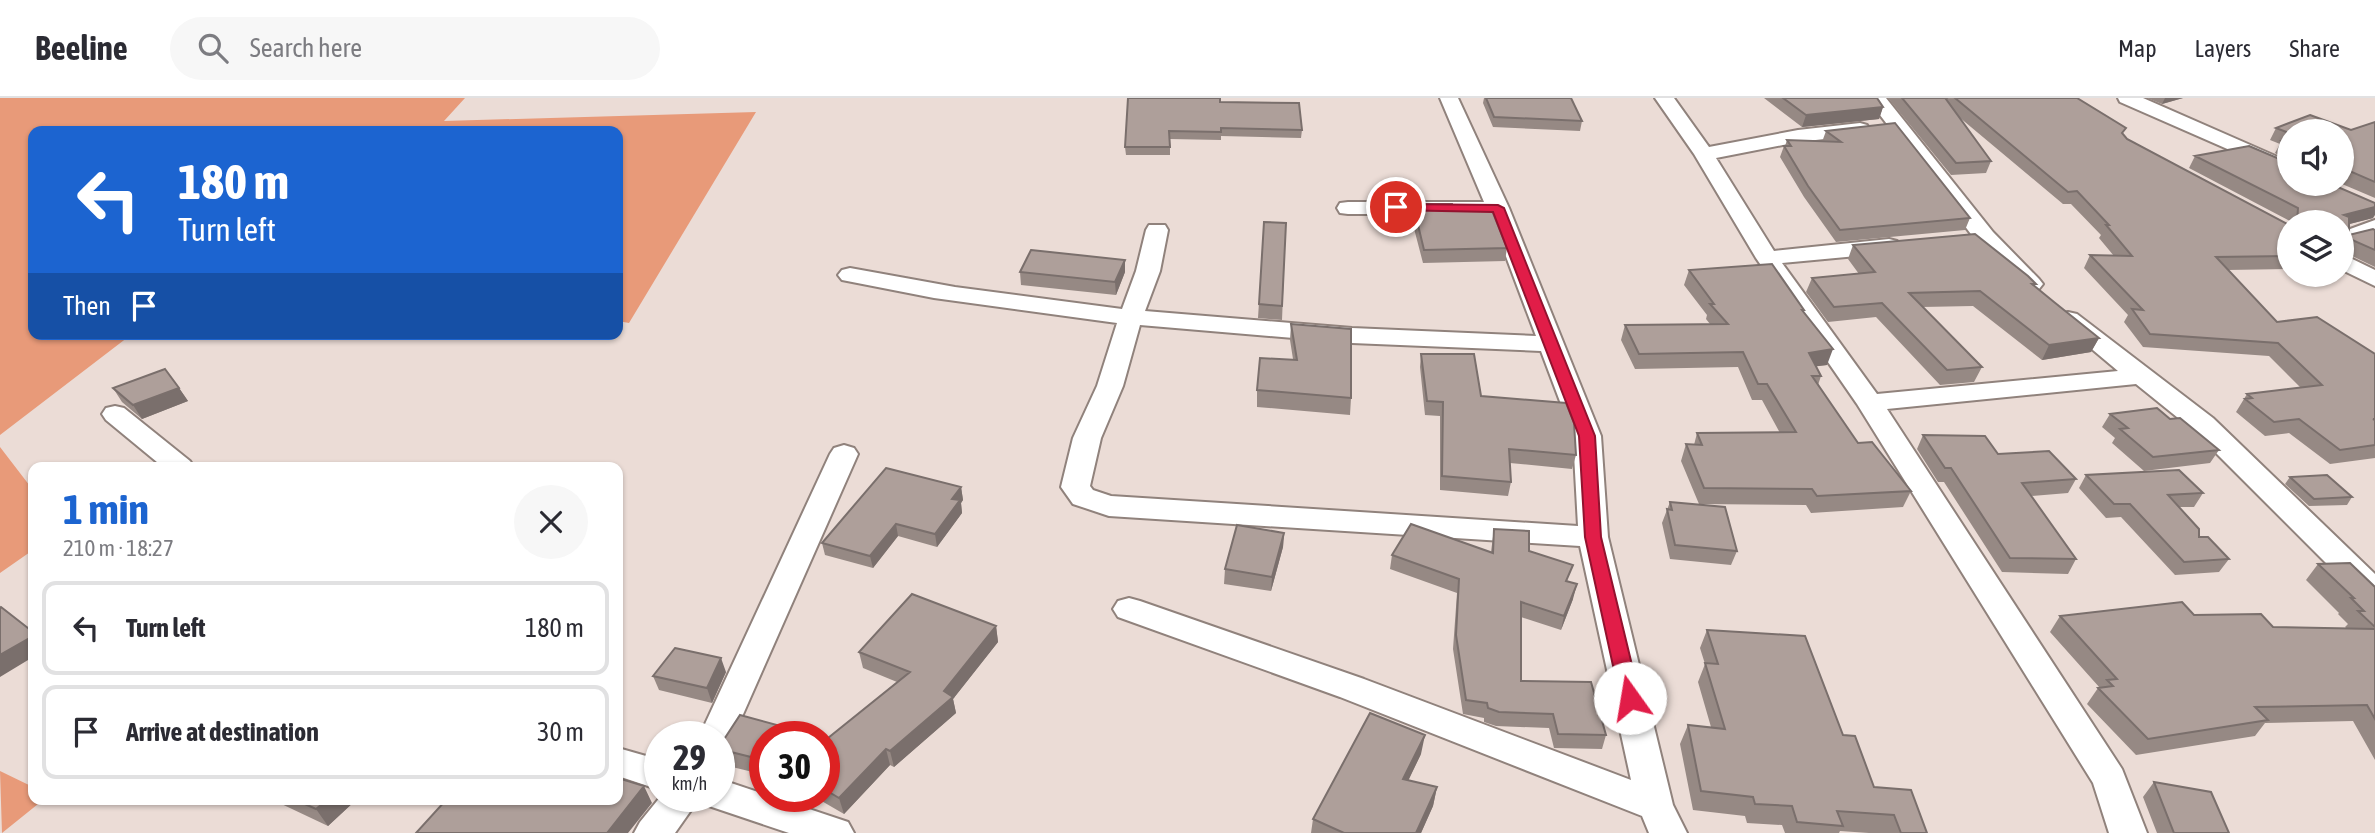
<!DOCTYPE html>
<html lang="en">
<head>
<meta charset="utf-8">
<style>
  body { margin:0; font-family:"Asap Condensed",sans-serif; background:#f7f7f7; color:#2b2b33; height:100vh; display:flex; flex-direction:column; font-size:26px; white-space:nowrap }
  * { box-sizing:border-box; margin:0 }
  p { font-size:23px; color:#7c7c81 }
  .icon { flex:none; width:38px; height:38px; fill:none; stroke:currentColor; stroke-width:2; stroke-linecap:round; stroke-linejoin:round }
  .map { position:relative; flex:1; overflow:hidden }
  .panel { position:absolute; left:28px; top:364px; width:595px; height:343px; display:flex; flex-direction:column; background:#fff; border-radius:14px; box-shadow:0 2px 5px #0004 }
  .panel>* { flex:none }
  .top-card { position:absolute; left:28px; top:28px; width:595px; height:214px; border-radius:14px; box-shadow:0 2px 5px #0004; background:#1c64d0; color:#fff; overflow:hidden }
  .fabs { position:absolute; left:2277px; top:21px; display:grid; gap:14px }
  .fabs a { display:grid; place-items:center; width:77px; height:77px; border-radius:50%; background:#fff; box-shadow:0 2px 5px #0004; font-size:35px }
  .speed { position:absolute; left:644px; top:623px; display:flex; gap:14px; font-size:35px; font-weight:700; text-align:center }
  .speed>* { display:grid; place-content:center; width:91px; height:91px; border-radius:50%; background:#fff; box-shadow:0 2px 5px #0004; line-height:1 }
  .speed small { font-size:18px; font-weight:400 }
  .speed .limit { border:10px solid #d22; background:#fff; color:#111 }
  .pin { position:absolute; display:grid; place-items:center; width:60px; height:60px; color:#fff; margin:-30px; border:4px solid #fff; border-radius:50%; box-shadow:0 2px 7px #0007 }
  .me { position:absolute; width:77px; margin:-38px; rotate:347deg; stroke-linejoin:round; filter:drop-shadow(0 0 5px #0008) }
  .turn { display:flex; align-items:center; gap:24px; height:147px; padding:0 35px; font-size:32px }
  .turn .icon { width:91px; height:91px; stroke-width:2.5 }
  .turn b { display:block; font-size:49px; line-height:60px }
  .then { display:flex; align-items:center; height:66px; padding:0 35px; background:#0003; gap:14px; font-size:26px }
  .round { display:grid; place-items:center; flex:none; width:74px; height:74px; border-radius:37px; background:#f7f7f7 }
  .summary { display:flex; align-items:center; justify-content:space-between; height:119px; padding:0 35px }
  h1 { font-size:42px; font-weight:700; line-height:52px; color:#1c64d0 }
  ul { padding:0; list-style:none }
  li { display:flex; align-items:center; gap:21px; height:94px; margin:0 14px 10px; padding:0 21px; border:4px solid #e1e1e2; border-radius:14px }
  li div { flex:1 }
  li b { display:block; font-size:26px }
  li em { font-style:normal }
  header { display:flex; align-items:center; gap:42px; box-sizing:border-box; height:98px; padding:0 35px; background:#fff; border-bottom:2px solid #e1e1e2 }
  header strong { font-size:33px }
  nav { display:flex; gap:38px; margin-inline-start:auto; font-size:24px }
  .search { width:490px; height:63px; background:#f7f7f7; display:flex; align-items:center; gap:18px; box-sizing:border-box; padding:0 24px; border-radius:38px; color:#7c7c81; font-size:26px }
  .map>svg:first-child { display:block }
</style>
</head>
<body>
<header>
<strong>Beeline</strong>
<div class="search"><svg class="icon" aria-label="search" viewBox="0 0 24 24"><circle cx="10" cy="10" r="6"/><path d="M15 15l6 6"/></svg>Search here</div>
<nav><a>Map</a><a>Layers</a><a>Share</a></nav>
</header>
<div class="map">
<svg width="2375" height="735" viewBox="0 0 2375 735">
  <rect width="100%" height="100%" fill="#ebdcd6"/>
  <!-- green -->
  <path fill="#e89a79" d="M 0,0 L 465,0 L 444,23 L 756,14 L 629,225 L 618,223 L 618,33 L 33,33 L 33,236 L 132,236 L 0,337 Z
    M 0,349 L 33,392 L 33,452 L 0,475 Z
    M 0,673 L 33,689 L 33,702 L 43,702 L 2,735 Z"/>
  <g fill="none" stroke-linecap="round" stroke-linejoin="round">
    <defs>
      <path id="street" d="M 1440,0 L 1458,0 L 1509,110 L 1601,338 L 1608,439 L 1673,707 L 1687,735 L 1649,735 L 1642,718 L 1340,599 L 1118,519 L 1113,511 L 1118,503 L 1129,500 L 1140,503 L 1364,581 L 1631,682 L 1580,448 L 1109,418 L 1073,406 L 1061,389 L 1073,340 L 1097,288 L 1117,225 L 934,200 L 842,182 L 838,177 L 842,172 L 850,170 L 955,189 L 1122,211 L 1136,173 L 1146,132 L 1149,127 L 1165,127 L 1168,132 L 1160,173 L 1145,213 L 1352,230 L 1536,238 L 1490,116 L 1348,116 L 1340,115 L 1337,110 L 1340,105 L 1348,104 L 1484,104 ZM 1140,227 L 1352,245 L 1541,253 L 1573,338 L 1578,428 L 1111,398 L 1093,392 L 1090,388 L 1101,340 L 1123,288 Z
        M 1655,0 L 1674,0 L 1709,49 L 1798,32 L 1860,25 L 1867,27 L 1870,31 L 1860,37 L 1798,44 L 1716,60 L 1774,153 L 1889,141 L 1897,143 L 1900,148 L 1897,153 L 1889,155 L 1782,165 L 1877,296 L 2118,273 L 2056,221 L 2059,216 L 2068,214 L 2077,216 L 2213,320 L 2375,476 L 2375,506 L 2364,503 L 2193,332 L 2136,286 L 1887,311 L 2122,671 L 2147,735 L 2109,735 L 2093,685 L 1857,306 L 1756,160 L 1694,56 Z
        M 1867,0 L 1886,0 L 1993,134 L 2039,181 L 2043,186 L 2039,191 L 2023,191 L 1977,144 Z
        M 2118,0 L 2143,0 L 2289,64 L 2289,78 L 2120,4 Z
        M 2375,122 L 2375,137 L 2342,148 L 2342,134 Z
        M 2342,156 L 2375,172 L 2375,188 L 2342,172 Z
        M 115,308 L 124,310 L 190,363 L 194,369 L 163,369 L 106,322 L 102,316 L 106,310 Z
        M 844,347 L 854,350 L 858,356 L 733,639 L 728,649 L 719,652 L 719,639 L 699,639 L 830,356 L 834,350 Z
        M 618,650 L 660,662 L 660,692 L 618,678 Z
        M 719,681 L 848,724 L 854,735 L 789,735 L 706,707 L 702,698 L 719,698 Z
        M 661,698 L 701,698 L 675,735 L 634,735 L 640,724 Z"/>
    </defs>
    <!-- street casing -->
    <use href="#street" stroke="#90827c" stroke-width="4"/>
    <!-- street -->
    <use href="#street" fill="#fff" fill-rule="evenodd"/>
  </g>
  <!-- wall -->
  <path fill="#968984" d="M 1484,0 L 1571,0 L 1582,23 L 1580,33 L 1493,29 L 1483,5 Z
    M 1764,0 L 1877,0 L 1883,9 L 1879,21 L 1802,29 Z
    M 1888,0 L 2077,0 L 2123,36 L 2127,41 L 2289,127 L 2289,171 L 2227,172 L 2277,224 L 2375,256 L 2375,360 L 2330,366 L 2289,335 L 2265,338 L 2236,314 L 2247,296 L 2301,290 L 2269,258 L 2143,249 L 2124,224 L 2128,217 L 2084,170 L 2090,157 L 2114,158 L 2099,140 L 2101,137 L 2071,106 L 2063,106 L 1959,19 L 1991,63 L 1986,75 L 1951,77 Z
    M 2147,0 L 2183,0 L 2162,6 Z
    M 1220,4 L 1302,32 L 1301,40 L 1221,38 L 1221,42 L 1170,41 L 1170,57 L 1126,57 L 1125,49 Z
    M 2375,24 L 2375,100 L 2342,86 L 2342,33 L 2289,33 L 2289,63 L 2275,55 L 2280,46 L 2270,42 L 2276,30 L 2351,32 Z
    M 1826,33 L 1970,120 L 1965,132 L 1836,144 L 1804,99 L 1780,59 L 1784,48 L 1785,48 L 1787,42 L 1822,44 Z
    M 2195,58 L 2373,120 L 2349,126 L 2349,137 L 2375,132 L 2375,169 L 2348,156 L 2342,167 L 2342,124 L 2290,124 L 2290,123 L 2189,70 Z
    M 1413,106 L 1453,111 L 1507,150 L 1505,163 L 1423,165 L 1411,119 Z
    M 1264,124 L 1286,125 L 1282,222 L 1258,220 Z
    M 1853,147 L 2036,186 L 2034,188 L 2099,240 L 2091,254 L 2042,262 L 1973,208 L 1922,209 L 1982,269 L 1974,284 L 1940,287 L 1876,219 L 1828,224 L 1806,194 L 1812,180 L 1859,176 L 1848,161 Z
    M 1689,172 L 1804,212 L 1803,214 L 1827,267 L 1816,268 L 1821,278 L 1818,287 L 1858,345 L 1911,393 L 1903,409 L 1811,415 L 1806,407 L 1699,406 L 1681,363 L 1686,346 L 1694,347 L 1697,335 L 1780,335 L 1762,302 L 1752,302 L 1738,269 L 1635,271 L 1621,242 L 1625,227 L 1710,226 L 1706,221 L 1707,217 L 1684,187 Z
    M 1020,174 L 1125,174 L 1116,197 L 1021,187 Z
    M 1291,226 L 1351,300 L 1350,317 L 1257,309 L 1257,292 L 1293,261 L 1290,242 Z
    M 1421,256 L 1481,298 L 1576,357 L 1572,371 L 1510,365 L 1511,384 L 1508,398 L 1440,392 L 1440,318 L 1425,317 L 1420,269 Z
    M 113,290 L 179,290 L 188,303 L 142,321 L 122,304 Z
    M 2110,316 L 2170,321 L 2219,352 L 2210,365 L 2144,373 L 2112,345 L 2115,340 L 2102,329 Z
    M 1923,337 L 1998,356 L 2076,381 L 2068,395 L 2031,398 L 2076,461 L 2068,476 L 2002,474 L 1944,384 L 1938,384 L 1917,351 Z
    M 2086,377 L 2203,395 L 2194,409 L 2179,409 L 2199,439 L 2229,461 L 2219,474 L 2175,477 L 2121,419 L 2106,420 L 2079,390 Z
    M 2290,379 L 2352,399 L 2347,407 L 2309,408 L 2285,386 Z
    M 961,389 L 963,402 L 961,405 L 962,415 L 937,449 L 898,438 L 873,470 L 825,457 L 822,445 Z
    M 1670,404 L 1737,453 L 1731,467 L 1670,461 L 1662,425 Z
    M 1494,431 L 1529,453 L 1568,483 L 1573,501 L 1561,532 L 1521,519 L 1521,583 L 1606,637 L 1602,651 L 1554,650 L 1549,630 L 1496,628 L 1484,624 L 1484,620 L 1463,616 L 1453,551 L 1457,495 L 1390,471 L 1392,457 L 1491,454 Z
    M 1284,435 L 1283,449 L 1271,493 L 1224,486 L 1225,471 Z
    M 2318,466 L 2375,489 L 2375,662 L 2353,623 L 2265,625 L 2255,638 L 2136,657 L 2087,606 L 2098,590 L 2100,590 L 2050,534 L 2060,518 L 2194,517 L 2273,529 L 2346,530 L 2345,529 L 2348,526 L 2338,516 L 2339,515 L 2306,482 Z
    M 996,528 L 998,544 L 953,601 L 956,615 L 894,669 L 890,667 L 844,716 L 813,698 L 824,698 L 824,640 L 828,640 L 897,584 L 863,570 L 859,554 Z
    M 1707,532 L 1843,637 L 1874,689 L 1927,735 L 1869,735 L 1840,733 L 1839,735 L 1785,735 L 1782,727 L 1747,725 L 1745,718 L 1693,712 L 1680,646 L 1688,627 L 1711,629 L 1698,584 L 1705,566 L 1700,550 Z
    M 726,574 L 712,605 L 659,592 L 653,578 Z
    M 765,639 L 765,677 L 724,667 L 719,653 L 719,649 Z
    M 1421,656 L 1408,682 L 1437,689 L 1433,708 L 1421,735 L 1311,735 L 1313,721 Z
    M 2154,684 L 2229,735 L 2157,735 L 2143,699 Z
    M 273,702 L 356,702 L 328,728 Z"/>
  <!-- shaded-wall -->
  <path fill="#7a6f6c" d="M 2165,0 L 2183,0 L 2162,6 Z
    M 1883,9 L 1879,21 L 1802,29 L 1806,17 Z
    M 2375,109 L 2375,117 L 2373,120 L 2342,128 L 2344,117 Z
    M 1125,162 L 1125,174 L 1116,197 L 1115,184 Z
    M 2099,240 L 2091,254 L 2042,262 L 2049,247 Z
    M 1833,251 L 1827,267 L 1803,270 L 1809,255 Z
    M 179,290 L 188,303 L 142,321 L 133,307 Z
    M 961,389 L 963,402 L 961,405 L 962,415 L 937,449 L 935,436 L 952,401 Z
    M 896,426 L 898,438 L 873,470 L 870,458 Z
    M 1284,435 L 1283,449 L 1271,493 L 1272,479 Z
    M 1577,486 L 1573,501 L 1561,532 L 1564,518 Z
    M 996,528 L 998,544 L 953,601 L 956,615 L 894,669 L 890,653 Z
    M 33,538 L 33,559 L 0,579 L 0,557 Z
    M 721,560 L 726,574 L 712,605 L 707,590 Z
    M 1425,637 L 1421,656 L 1400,700 L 1403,681 Z
    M 886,651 L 890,667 L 844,716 L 839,700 Z
    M 763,656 L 765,662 L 765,677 L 759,661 Z
    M 644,688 L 652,705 L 628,735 L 607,735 Z
    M 1437,689 L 1433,708 L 1421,735 L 1416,735 Z
    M 327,702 L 356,702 L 328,728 L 316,711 Z"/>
  <!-- building -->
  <path fill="#ae9f9a" stroke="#7a6f6c" stroke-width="2" d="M 1128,0 L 1220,0 L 1220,4 L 1299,5 L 1302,32 L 1221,30 L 1221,34 L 1169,33 L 1170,49 L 1125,49 Z
    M 1486,0 L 1571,0 L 1582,23 L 1494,19 Z
    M 1783,0 L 1877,0 L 1883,9 L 1806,17 Z
    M 1902,0 L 1947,0 L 1946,1 L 1991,63 L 1956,65 Z
    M 1955,0 L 2077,0 L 2126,30 L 2122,35 L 2127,41 L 2289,127 L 2289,158 L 2216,159 L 2277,224 L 2317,219 L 2375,256 L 2375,321 L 2373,321 L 2375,322 L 2375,347 L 2340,352 L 2299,321 L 2274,324 L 2245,301 L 2252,300 L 2247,296 L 2322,287 L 2278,245 L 2150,236 L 2132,211 L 2143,212 L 2090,157 L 2132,158 L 2106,127 L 2109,127 L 2077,93 L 2068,94 Z
    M 2310,17 L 2351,32 L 2375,24 L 2375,84 L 2345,71 L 2342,71 L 2342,33 L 2289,33 L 2289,35 L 2276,30 Z
    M 1895,25 L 1970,120 L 1840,132 L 1808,88 L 1784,48 L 1791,48 L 1787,42 L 1841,44 L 1826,33 Z
    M 2289,42 L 2289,47 L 2282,43 Z
    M 2249,48 L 2289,65 L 2289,86 L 2331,86 L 2375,105 L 2375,109 L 2344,117 L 2349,119 L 2349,137 L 2373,131 L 2375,132 L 2375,152 L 2350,141 L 2348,157 L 2342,157 L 2342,124 L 2297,124 L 2298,110 L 2195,58 Z
    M 1413,106 L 1452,106 L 1453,111 L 1491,110 L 1507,150 L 1424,152 Z
    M 1264,124 L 1286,125 L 1282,208 L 1259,206 Z
    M 1975,136 L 2028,178 L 2036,186 L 2032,186 L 2054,204 L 2099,240 L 2049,247 L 1980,193 L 1909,195 L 1982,269 L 1947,272 L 1882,205 L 1834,209 L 1812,180 L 1875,174 L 1853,147 Z
    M 1031,152 L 1125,162 L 1115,184 L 1020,174 Z
    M 1772,166 L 1804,212 L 1802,212 L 1833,251 L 1809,255 L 1821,278 L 1812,278 L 1858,345 L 1872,344 L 1911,393 L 1817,398 L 1812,391 L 1704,390 L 1686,346 L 1702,347 L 1697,335 L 1796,334 L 1767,286 L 1758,286 L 1743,254 L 1639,256 L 1625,227 L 1728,226 L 1710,206 L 1714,206 L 1689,172 Z
    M 1291,226 L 1351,231 L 1351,300 L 1257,292 L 1260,260 L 1297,262 Z
    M 1421,256 L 1474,256 L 1481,298 L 1566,305 L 1574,325 L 1576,357 L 1509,351 L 1511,384 L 1442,378 L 1443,304 L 1427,303 Z
    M 165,271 L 179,290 L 133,307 L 113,290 Z
    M 2157,310 L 2170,321 L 2180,320 L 2219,352 L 2153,359 L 2120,331 L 2128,330 L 2110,316 Z
    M 1923,337 L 1985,338 L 1998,356 L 2049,353 L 2076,381 L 2022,385 L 2076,461 L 2010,460 L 1951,370 L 1945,370 Z
    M 886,370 L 961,389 L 952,401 L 960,402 L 935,436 L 896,426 L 870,458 L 822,445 Z
    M 2179,372 L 2203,395 L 2168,397 L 2199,431 L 2199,439 L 2208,439 L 2229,461 L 2184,464 L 2130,406 L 2114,406 L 2086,377 Z
    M 2327,377 L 2352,399 L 2314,401 L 2290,379 Z
    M 1670,404 L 1725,409 L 1737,453 L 1675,447 L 1667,411 L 1672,412 Z
    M 1411,426 L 1493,455 L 1494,431 L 1529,433 L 1529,453 L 1573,467 L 1566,483 L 1577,486 L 1564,518 L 1521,504 L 1521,583 L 1591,584 L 1606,637 L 1558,636 L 1553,616 L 1499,614 L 1488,610 L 1487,605 L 1466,602 L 1456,537 L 1459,481 L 1392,457 Z
    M 1237,427 L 1284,435 L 1272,479 L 1225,471 Z
    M 2350,465 L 2375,489 L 2375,529 L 2358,513 L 2364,513 L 2351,500 L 2354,500 L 2318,466 Z
    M 912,496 L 996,528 L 944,593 L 953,599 L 890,653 L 886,651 L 839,700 L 824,691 L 824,640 L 828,640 L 910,574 L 859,554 Z
    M 2182,504 L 2194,517 L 2261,516 L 2273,529 L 2375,531 L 2375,621 L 2367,607 L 2255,609 L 2268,622 L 2148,641 L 2098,590 L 2113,588 L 2107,582 L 2117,581 L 2060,518 Z
    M 1,509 L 33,534 L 33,538 L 0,557 L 0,510 Z
    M 1707,532 L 1805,538 L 1843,637 L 1855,638 L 1874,689 L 1911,692 L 1927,735 L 1901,735 L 1894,717 L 1837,713 L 1843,728 L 1797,724 L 1792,708 L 1755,706 L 1753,699 L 1701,693 L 1688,627 L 1725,631 L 1705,565 L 1718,566 Z
    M 675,550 L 721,560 L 707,590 L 653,578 Z
    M 1370,615 L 1425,637 L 1403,681 L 1437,689 L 1416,735 L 1344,735 L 1313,721 Z
    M 740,617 L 821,639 L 765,639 L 765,657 L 763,656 L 759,661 L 719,651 L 719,649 Z
    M 618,680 L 644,688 L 607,735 L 416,735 L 446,702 L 618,702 Z
    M 2154,684 L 2211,694 L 2229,735 L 2174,735 Z
    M 296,702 L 327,702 L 316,711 Z"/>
  <!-- route -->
  <path fill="#e11d48" stroke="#92132f" stroke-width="2" d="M 1396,106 L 1498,107 L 1504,110 L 1595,338 L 1601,439 L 1640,600 L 1637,605 L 1630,607 L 1623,605 L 1620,600 L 1585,439 L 1579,338 L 1493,114 L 1391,112 L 1391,107 Z"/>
</svg>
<div class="fabs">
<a><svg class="icon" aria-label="sound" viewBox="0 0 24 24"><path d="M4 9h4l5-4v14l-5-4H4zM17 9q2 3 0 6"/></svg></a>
<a><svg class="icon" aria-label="layers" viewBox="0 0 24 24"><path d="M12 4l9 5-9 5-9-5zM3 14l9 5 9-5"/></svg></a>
</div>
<div class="speed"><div>29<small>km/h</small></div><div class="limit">30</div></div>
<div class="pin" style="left:1396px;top:109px;background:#d93025"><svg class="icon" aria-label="arrive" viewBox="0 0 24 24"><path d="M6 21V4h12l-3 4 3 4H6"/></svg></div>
<svg class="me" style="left:1630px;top:600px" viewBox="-20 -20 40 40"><circle r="19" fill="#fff"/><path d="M0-13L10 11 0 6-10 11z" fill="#e11d48"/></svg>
<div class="top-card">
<div class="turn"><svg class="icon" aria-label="left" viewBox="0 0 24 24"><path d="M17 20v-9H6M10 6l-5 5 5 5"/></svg><div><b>180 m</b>Turn left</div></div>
<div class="then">Then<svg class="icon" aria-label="arrive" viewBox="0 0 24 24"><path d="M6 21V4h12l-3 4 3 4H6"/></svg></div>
</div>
<section class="panel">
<div class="summary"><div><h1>1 min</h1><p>210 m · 18:27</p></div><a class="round"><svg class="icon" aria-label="close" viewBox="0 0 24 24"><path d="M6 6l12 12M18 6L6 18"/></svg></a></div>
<ul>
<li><svg class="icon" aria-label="left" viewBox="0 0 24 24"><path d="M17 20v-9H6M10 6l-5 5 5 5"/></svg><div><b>Turn left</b></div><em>180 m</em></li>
<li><svg class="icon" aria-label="arrive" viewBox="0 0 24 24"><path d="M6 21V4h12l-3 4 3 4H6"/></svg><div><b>Arrive at destination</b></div><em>30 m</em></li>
</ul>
</section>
</div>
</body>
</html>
